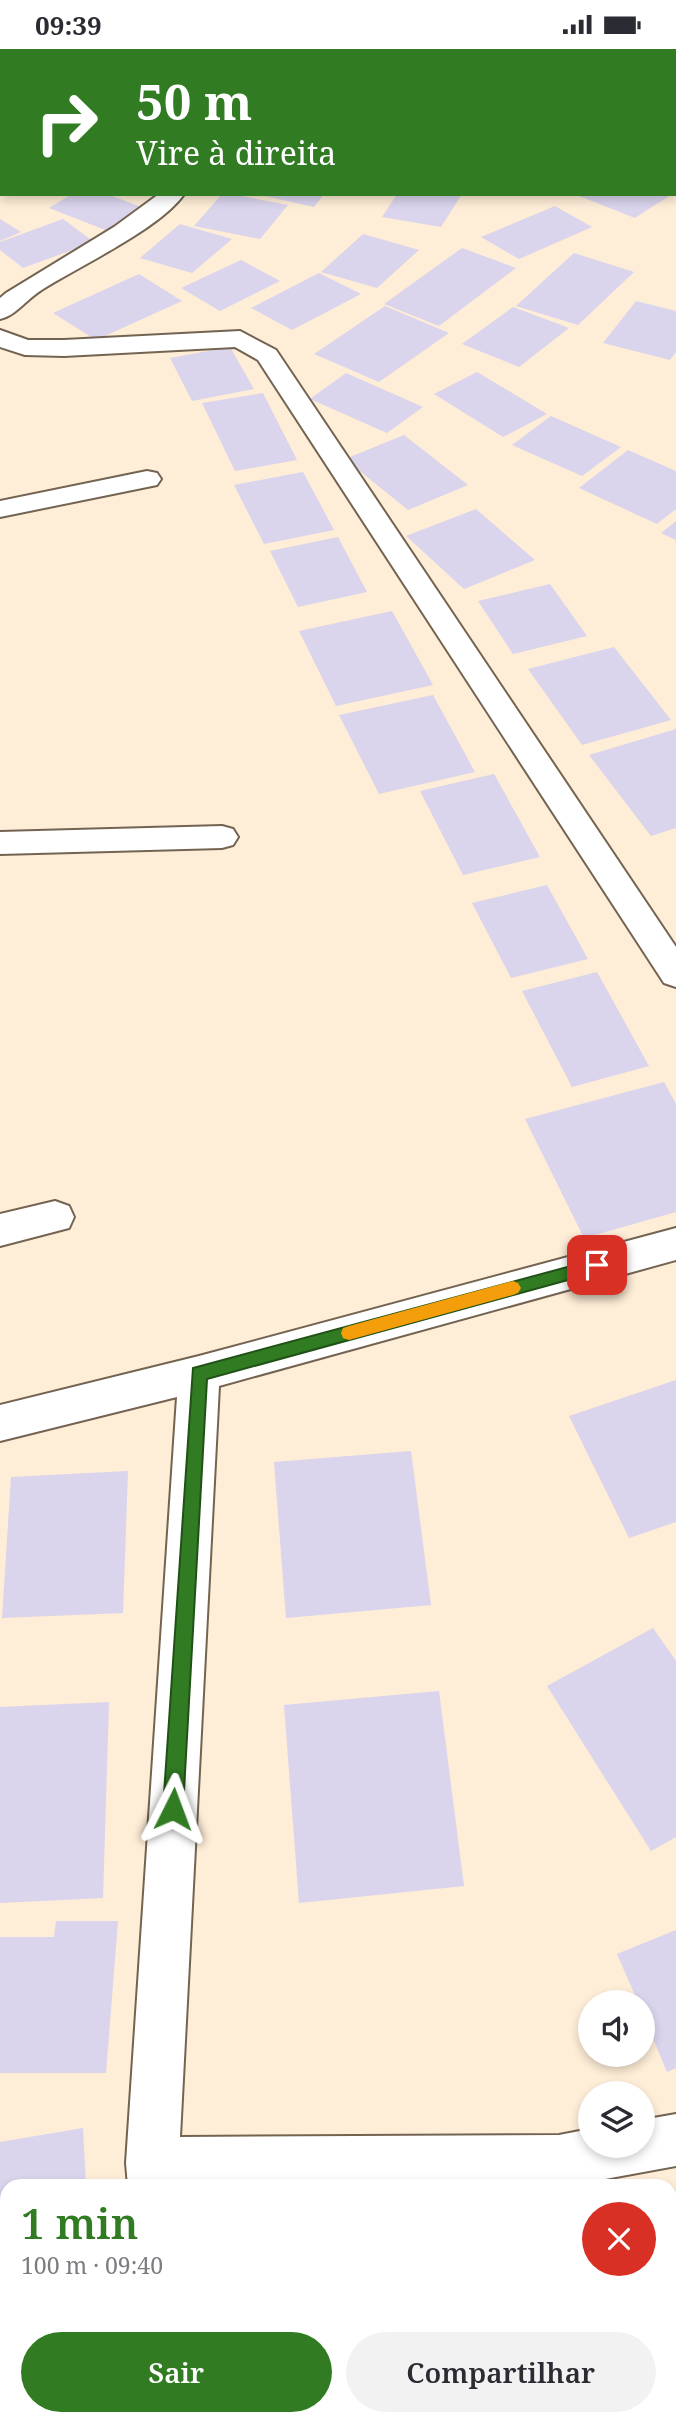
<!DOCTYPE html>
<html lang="pt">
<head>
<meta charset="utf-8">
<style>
  body { margin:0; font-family:"Noto Serif",serif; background:#f2f2f3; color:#2b2b33; height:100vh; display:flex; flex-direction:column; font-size:26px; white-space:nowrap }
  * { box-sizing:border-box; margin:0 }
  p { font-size:23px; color:#7c7c81 }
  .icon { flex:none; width:38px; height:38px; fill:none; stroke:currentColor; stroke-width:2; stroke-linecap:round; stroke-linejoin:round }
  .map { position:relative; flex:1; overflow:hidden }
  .sheet { position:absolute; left:0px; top:2130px; width:677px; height:247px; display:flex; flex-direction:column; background:#fff; border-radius:21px 21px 0 0; box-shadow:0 4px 10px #0003 }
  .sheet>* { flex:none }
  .banner { position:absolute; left:0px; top:0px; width:677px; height:147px; box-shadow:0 4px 10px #0003; background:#317c23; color:#fff; overflow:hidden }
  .fabs { position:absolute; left:578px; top:1941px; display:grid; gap:14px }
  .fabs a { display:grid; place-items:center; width:77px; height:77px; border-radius:50%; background:#fff; box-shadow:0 4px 10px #0003; font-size:35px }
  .pin { position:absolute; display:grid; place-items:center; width:60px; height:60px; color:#fff; margin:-30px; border-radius:14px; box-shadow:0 4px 10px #0006 }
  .me { position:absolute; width:77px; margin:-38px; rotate:3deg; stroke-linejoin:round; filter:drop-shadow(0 0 5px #0008) }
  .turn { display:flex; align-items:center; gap:24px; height:147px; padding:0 21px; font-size:32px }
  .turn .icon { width:91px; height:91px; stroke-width:2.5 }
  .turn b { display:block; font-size:49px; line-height:60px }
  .round { display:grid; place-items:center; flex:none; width:74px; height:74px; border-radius:37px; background:#f2f2f3 }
  .headline { display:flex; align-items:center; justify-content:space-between; height:119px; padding:0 21px }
  h1 { font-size:42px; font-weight:600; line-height:52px; color:#317c23 }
  .action { display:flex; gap:14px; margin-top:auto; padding:14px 21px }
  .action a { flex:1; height:80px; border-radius:42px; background:#317c23; color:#fff; font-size:28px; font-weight:600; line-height:80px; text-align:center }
  .action a+a { background:#f2f2f3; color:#2b2b33 }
  .status { display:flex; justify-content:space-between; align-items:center; height:49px; padding:0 35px; background:#fff; direction:ltr }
  .status svg { height:19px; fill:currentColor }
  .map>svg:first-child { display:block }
</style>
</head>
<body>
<div class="status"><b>09:39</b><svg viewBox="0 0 49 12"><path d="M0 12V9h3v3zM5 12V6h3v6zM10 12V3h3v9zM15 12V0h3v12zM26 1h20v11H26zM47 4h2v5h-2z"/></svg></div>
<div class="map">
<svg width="676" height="2375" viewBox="0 0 676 2375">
  <rect width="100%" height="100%" fill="#feedd7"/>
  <!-- building -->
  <path fill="#dad4ed" d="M 72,145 L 107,145 L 144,159 L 108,182 L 49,159 Z
    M 222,145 L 231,145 L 288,156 L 260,190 L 194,177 Z
    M 256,145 L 324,145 L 314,158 Z
    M 397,145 L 462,145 L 441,178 L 382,168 Z
    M 574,145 L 672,145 L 635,169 Z
    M 555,157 L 592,178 L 519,210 L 481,188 Z
    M 0,170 L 21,183 L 0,192 Z
    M 63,170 L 94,193 L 23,219 L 0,201 L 0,193 Z
    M 180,175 L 232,190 L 192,224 L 140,209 Z
    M 363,185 L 419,201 L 377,239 L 321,223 Z
    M 462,199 L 516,219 L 439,277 L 384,255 Z
    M 574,204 L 634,223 L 578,276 L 516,257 Z
    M 241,211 L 280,232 L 220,262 L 181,239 Z
    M 319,224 L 361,245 L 292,281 L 251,259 Z
    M 139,225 L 182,252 L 96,291 L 53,264 Z
    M 636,252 L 676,262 L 676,303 L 670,311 L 603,294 Z
    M 385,257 L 449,284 L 379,333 L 314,305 Z
    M 513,258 L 569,279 L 519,318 L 462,295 Z
    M 230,298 L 254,340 L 192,352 L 170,309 Z
    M 477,323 L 547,365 L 503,388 L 434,345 Z
    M 346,324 L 423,358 L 387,384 L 310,350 Z
    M 263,344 L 297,411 L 235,422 L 202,354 Z
    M 551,367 L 621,398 L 582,427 L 512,396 Z
    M 404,386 L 468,436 L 408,461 L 345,410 Z
    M 628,401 L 676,422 L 676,460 L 657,475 L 579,439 Z
    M 303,423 L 334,481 L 264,495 L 234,436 Z
    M 476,460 L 535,511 L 464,540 L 406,487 Z
    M 676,472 L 676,491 L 661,484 Z
    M 338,488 L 367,543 L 298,558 L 270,502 Z
    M 550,535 L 587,587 L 513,605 L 478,552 Z
    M 392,562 L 433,636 L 336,657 L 299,582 Z
    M 614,598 L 671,671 L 582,696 L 528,620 Z
    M 433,646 L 475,723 L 379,745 L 339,666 Z
    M 676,680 L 676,779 L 651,787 L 589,706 Z
    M 494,725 L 540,808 L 463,826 L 420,742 Z
    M 547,836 L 588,910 L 511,929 L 472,854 Z
    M 597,923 L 649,1017 L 572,1038 L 522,942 Z
    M 664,1033 L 676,1055 L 676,1163 L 584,1189 L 525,1070 Z
    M 676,1331 L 676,1473 L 629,1489 L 569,1367 Z
    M 411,1402 L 431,1556 L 286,1569 L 274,1413 Z
    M 128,1422 L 123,1564 L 2,1569 L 11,1428 Z
    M 653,1579 L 676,1612 L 676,1788 L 651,1802 L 547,1637 Z
    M 439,1642 L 464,1837 L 299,1854 L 284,1656 Z
    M 109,1653 L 103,1849 L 0,1854 L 0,1658 Z
    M 56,1872 L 118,1872 L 106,2024 L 0,2024 L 0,1888 L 54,1888 Z
    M 676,1881 L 676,2019 L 667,2023 L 642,1963 L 642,1953 L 638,1953 L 617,1905 Z
    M 83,2079 L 86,2137 L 7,2137 L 7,2257 L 0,2258 L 0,2093 Z
    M 676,2175 L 676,2375 L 580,2375 L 579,2370 L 670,2370 L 670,2176 Z
    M 7,2269 L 7,2370 L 98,2370 L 98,2375 L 0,2375 L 0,2270 Z
    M 333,2370 L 510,2370 L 511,2375 L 334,2375 Z"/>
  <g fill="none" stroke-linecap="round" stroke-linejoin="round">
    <defs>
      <path id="minor" d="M 281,0 L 301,0 L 280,2 Z
        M 481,0 L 506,0 L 507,2 L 482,2 Z
        M 159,145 L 184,145 C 160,180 77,218 40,242 C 26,251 15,267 0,270 L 0,249 L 6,244 L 114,178 Z
        M 0,281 L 28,291 L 64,291 L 240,282 L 276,301 L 676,898 L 676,938 L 664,934 L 258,311 L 235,298 L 64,307 L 25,306 L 0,298 Z
        M 147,422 L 157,424 L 161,430 L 157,436 L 0,468 L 0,452 Z
        M 222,777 L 233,780 L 238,788 L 233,796 L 222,799 L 0,805 L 0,783 Z
        M 55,1152 L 69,1157 L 74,1168 L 69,1179 L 0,1197 L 0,1165 Z
        M 676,1179 L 676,1211 L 219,1337 L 180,2088 L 559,2086 L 590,2080 L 590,2096 L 642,2096 L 642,2071 L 676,2065 L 676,2117 L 567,2137 L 128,2137 L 126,2114 L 177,1348 L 0,1392 L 0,1356 L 199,1307 Z
        M 151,2370 L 207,2370 L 207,2375 L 151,2375 Z"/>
    </defs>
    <!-- minor casing -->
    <use href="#minor" stroke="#736451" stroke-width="4"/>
    <!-- minor -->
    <use href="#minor" fill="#fff" fill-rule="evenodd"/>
  </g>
  <!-- route -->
  <path fill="#317c23" stroke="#205117" stroke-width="2" d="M 597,1210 L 602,1212 L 605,1216 L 602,1221 L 597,1223 L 207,1330 L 183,1760 L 180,1767 L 173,1770 L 166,1767 L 163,1760 L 193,1319 Z"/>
  <!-- slow -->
  <path fill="#f59e0b" d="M 513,1232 L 518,1234 L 521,1239 L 518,1244 L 513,1246 L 349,1291 L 343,1289 L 341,1284 L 343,1279 L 349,1277 Z"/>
</svg>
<div class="fabs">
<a><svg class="icon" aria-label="sound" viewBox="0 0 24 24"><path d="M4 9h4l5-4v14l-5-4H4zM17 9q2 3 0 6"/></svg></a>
<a><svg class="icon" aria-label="layers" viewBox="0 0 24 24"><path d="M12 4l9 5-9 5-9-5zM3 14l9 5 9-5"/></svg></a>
</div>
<div class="pin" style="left:597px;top:1216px;background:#d93025"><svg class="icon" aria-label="arrive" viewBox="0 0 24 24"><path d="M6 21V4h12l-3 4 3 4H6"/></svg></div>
<svg class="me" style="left:173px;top:1760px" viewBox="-20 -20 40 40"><path d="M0-17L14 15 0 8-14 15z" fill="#317c23" stroke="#fff" stroke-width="4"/></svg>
<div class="banner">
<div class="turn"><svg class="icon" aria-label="right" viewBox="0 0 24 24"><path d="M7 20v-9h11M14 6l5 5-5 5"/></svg><div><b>50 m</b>Vire à direita</div></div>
</div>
<section class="sheet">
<div class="headline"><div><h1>1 min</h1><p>100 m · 09:40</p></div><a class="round" style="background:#d93025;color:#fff"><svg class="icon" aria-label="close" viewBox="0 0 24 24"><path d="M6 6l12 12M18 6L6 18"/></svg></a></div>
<div class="action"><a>Sair</a><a>Compartilhar</a></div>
</section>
</div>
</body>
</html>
